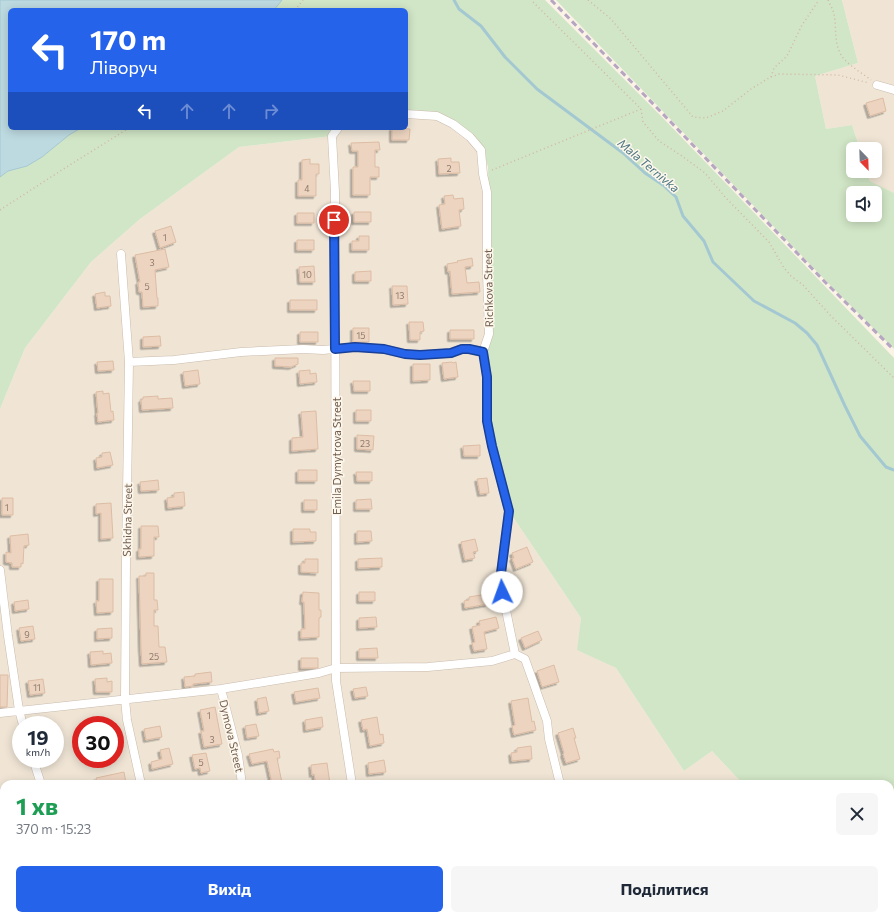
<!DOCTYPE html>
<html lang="uk">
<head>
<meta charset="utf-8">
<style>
  body { margin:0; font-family:Commissioner,sans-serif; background:#f6f6f7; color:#1f2937; height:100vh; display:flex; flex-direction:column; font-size:15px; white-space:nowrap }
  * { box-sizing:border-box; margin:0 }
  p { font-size:13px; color:#747a83 }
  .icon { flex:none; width:22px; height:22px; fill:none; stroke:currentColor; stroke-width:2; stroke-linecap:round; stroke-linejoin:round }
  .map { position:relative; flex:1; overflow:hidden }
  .sheet { position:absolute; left:0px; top:780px; width:894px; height:140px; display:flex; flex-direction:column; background:#fff; border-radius:12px 12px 0 0; box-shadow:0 2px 10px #0003 }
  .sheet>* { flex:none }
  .hud { position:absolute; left:8px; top:8px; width:400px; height:122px; border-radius:6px; box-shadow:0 2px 10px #0003; background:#2563eb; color:#fff; overflow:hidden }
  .needle { width:26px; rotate:157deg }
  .controls { position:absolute; left:846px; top:142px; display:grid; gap:8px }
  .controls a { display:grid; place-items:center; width:36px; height:36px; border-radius:6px; background:#fff; box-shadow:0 2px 10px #0003; font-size:20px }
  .speed { position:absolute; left:12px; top:716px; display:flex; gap:8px; font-size:20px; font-weight:700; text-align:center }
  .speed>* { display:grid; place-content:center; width:52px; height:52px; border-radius:50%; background:#fff; box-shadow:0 2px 10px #0003; line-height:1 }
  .speed small { font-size:10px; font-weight:400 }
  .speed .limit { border:6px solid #d22; background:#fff; color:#111 }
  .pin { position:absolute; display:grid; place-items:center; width:34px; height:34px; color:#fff; margin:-17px; border:2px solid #fff; border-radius:50%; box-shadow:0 1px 4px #0007 }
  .me { position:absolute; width:44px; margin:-22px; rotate:357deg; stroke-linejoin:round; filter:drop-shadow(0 0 3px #0008) }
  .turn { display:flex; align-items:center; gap:14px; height:84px; padding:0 16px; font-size:18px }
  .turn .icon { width:52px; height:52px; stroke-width:2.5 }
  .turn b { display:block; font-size:28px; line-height:34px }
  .lanes { display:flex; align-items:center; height:38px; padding:0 16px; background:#0003; justify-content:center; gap:20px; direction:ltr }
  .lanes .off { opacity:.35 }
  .round { display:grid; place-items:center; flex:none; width:42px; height:42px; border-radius:6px; background:#f6f6f7 }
  .headline { display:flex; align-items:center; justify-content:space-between; height:68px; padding:0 16px }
  h1 { font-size:24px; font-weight:700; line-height:30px; color:#1e9e55 }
  .primary-button { display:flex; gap:8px; margin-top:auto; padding:8px 16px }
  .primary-button a { flex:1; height:46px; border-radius:6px; background:#2563eb; color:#fff; font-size:16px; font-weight:700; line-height:46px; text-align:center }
  .primary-button a+a { background:#f6f6f7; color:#1f2937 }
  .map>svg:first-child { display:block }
</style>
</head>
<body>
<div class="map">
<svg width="894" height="920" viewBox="0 0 894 920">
  <defs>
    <filter id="shadow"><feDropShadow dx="-2.5" dy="2.5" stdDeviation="0" flood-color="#0004"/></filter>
  </defs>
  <rect width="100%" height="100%" fill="#faf3e6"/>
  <!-- residential -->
  <path fill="#f0e5d5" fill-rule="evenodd" d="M 842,0 L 894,0 L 894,193 L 870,181 L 866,171 L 875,171 L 875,149 L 860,149 L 852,125 L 826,129 L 815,76 L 858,63 Z
    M 406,114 L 437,116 L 481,150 L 509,511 L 581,618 L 578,650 L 616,668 L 684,771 L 712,751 L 743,784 L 4,784 L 4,916 L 890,916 L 890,847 L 894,848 L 894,920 L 0,920 L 0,409 L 25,348 L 91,262 L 140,219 L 239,147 L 332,136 L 338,128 L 406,128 ZM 21,725 L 55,725 L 55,759 L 21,759 ZM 81,725 L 115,725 L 115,759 L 81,759 Z"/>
  <!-- green -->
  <path fill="#d1e6c6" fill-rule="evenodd" d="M 282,0 L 545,0 L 662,117 L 894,358 L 894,848 L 890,847 L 890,784 L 743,784 L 712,751 L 684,771 L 616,668 L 577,650 L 581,618 L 509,511 L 489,420 L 486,353 L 491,335 L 488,167 L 483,149 L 454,122 L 406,112 L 406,10 L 274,10 Z
    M 556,0 L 842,0 L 858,63 L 815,76 L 826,129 L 852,125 L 860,149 L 853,149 L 853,171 L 866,171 L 870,181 L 894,193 L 894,349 L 826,281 ZM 853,193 L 875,193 L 875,215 L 853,215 Z
    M 81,128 L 334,128 L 332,136 L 239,147 L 140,219 L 91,262 L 25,348 L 0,409 L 0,177 L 8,171 L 27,166 L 42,157 L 69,135 Z"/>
  <!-- water -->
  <path fill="#bddae1" stroke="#a4c8d2" d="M 0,0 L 282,0 L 274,10 L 10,10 L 10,128 L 81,128 L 69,135 L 42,157 L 27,166 L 8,171 L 0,177 Z"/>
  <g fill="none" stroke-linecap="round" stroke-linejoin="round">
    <!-- stream -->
    <path stroke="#a4c8d2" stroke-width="3" d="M 454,0 L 459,9 L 481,26 L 505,57 L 537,89 L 623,153 L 645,173 L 663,185 L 676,197 L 683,216 L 704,241 L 713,262 L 754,301 L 795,323 L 807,333 L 817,345 L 845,406 L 860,436 L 886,467 L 894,470"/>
  </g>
  <!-- building -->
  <path fill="#ecd4c0" stroke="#ddbca3" filter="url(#shadow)" d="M 883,98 L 886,111 L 870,116 L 866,103 Z
    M 392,128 L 410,129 L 409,140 L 392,140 Z
    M 379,142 L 380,150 L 375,150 L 375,167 L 379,167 L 379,177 L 370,177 L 370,195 L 353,195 L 353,167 L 358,167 L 358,151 L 352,151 L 351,143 Z
    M 451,158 L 451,162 L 459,162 L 460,173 L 439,174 L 438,159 Z
    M 310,159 L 310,164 L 319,164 L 319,174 L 316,174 L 316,196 L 298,196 L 298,180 L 302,180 L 302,160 Z
    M 453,195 L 454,199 L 463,198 L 464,209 L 459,210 L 461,226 L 442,229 L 439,205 L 445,204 L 444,196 Z
    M 354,212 L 371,212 L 371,222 L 354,222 Z
    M 297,213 L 314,213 L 314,223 L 297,223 Z
    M 171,226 L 176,242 L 160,248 L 155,231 Z
    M 359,236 L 369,236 L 369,250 L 352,250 L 352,241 L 359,241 Z
    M 297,240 L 314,240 L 314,250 L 297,250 Z
    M 165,249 L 169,267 L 155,270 L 157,298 L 158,298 L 158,306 L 143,307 L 142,292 L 139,292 L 138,282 L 140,282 L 135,255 Z
    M 472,258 L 473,266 L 465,267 L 467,283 L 479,282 L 480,292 L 452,294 L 450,271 L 448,272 L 447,264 L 458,262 L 457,261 Z
    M 314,266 L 315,282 L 300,282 L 299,267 Z
    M 371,271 L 371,281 L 355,281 L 355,272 Z
    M 392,286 L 407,286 L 408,304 L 393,305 Z
    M 105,292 L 105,296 L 110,296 L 111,306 L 97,308 L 95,294 Z
    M 290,300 L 317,300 L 317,310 L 290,310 Z
    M 409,322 L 423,322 L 424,331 L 420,332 L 420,340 L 410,340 Z
    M 353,328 L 369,328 L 369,342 L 353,342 Z
    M 450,330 L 474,330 L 474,339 L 450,339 Z
    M 300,332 L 318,332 L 318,342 L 300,342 Z
    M 160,336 L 161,346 L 143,347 L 143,337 Z
    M 275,358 L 298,358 L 298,364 L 291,367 L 275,366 Z
    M 113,361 L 114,370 L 98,371 L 97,362 Z
    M 452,362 L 453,363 L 456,362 L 458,377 L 444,379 L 442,363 Z
    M 413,364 L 430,364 L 430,380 L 413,381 Z
    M 198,370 L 200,384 L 185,386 L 183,372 Z
    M 310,370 L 310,374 L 316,373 L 317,382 L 300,384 L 299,371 Z
    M 353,381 L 370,381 L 370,391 L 354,391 Z
    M 103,391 L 103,394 L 109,393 L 111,412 L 113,411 L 114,420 L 98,422 L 97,413 L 98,413 L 96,392 Z
    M 158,396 L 158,399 L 172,398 L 173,408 L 142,410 L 141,400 L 143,399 L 143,397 Z
    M 356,410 L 371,410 L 371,421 L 356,421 Z
    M 316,411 L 318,449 L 292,451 L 292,438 L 303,437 L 301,412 Z
    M 357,435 L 374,436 L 373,450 L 357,449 Z
    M 480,445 L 480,456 L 464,456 L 463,446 Z
    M 110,452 L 113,465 L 97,468 L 96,458 L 102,457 L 102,453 Z
    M 298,470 L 317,470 L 317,481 L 298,481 Z
    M 356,472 L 372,472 L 372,481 L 357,481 Z
    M 487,478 L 489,493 L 480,494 L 477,479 Z
    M 158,480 L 159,490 L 141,491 L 140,482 Z
    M 184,492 L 185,506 L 168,508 L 167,498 L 174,497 L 174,493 Z
    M 2,498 L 13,498 L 13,515 L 2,515 Z
    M 371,499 L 372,509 L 356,509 L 356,500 Z
    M 304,500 L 317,500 L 317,510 L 304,510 Z
    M 111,503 L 113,538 L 101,539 L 101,513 L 96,514 L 96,504 Z
    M 141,526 L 158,526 L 159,537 L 154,537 L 154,556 L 139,557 L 139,549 L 141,549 Z
    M 293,529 L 310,529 L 310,532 L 316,532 L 316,541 L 293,542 Z
    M 357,531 L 371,531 L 372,541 L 357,542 Z
    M 28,534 L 29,545 L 24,546 L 23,564 L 21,563 L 21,567 L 12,567 L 12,563 L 6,562 L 6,552 L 11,553 L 10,536 Z
    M 475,539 L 478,551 L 473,552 L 475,558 L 465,560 L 461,542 Z
    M 527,547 L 533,562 L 516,569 L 512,558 L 514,558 L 512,553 Z
    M 382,558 L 382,567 L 358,568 L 358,559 Z
    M 305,559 L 318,559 L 318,573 L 301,572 L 301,563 L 305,563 Z
    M 146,573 L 154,573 L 154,600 L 157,600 L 158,610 L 154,610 L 154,626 L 158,626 L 159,647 L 165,647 L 167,662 L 142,664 L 141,649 L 139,576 L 146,576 Z
    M 99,579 L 113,579 L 113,612 L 97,613 L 96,601 L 99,601 Z
    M 303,592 L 319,593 L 319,610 L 321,610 L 321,617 L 319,618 L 319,637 L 301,638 L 301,629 L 305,629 L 304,602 L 302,602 Z
    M 359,592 L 375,592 L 375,601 L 359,601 Z
    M 487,594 L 488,604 L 465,608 L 464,601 L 469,600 L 469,597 Z
    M 28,600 L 29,609 L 15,611 L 14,602 Z
    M 376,617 L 377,627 L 359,628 L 359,618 Z
    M 496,617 L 499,628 L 484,632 L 487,649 L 474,651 L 472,643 L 475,642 L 472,627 L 480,625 L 479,621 Z
    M 33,626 L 35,639 L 21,641 L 19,628 Z
    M 112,628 L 112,638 L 97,639 L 97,629 Z
    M 538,631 L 542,640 L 525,648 L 521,638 Z
    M 377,648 L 378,658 L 359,658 L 359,649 Z
    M 103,651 L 103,654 L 111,653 L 112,663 L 91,665 L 90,652 Z
    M 301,658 L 318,658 L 318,668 L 301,668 Z
    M 554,665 L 559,682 L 542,687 L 537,671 Z
    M 211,672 L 212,682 L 193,684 L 193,686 L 185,687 L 184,677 L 195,676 L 195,674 Z
    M 0,675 L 8,675 L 7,707 L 0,707 Z
    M 107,678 L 107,682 L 112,681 L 112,692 L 96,692 L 95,679 Z
    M 43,679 L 45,693 L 30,695 L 28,681 Z
    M 366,687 L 368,696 L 355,698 L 353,689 Z
    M 318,688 L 320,698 L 296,702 L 294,692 Z
    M 266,697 L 269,711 L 259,713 L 257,699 Z
    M 528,698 L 532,722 L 534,721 L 536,730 L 514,735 L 512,726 L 515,725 L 511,701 Z
    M 215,707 L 222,744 L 204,747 L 201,731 L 204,731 L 200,710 Z
    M 322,717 L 323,727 L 306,730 L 305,720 Z
    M 377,717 L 380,735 L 383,734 L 384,743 L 370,746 L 367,729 L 363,730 L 361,720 Z
    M 256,724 L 259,736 L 247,738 L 245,726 Z
    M 160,726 L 162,737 L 146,740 L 144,729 Z
    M 573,728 L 576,738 L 574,738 L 580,759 L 566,763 L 563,754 L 564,753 L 558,733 Z
    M 531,746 L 532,759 L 512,761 L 511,753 L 517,752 L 517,748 Z
    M 169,748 L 173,764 L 152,769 L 151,762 L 162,759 L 160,750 Z
    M 273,749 L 274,752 L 279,751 L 280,758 L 277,758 L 282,783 L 276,784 L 272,784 L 267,761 L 252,764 L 249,754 Z
    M 206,753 L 210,771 L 201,773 L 200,768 L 195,769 L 192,755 Z
    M 384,760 L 386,772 L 369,774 L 368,763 Z
    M 327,763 L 330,784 L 316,784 L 314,774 L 312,775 L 311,765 Z
    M 124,772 L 126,783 L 119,784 L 97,784 L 96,778 Z"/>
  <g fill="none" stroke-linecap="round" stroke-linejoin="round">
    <defs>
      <path id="minor" d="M 877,85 L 894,90
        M 406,114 L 437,116 L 453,124 L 470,137 L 481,150 L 483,174 L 487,192 L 487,273 L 489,334 L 483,352 L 487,377 L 487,421 L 492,446 L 509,511 L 500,581 L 515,654 L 525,659 L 547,721 L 549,739 L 560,784
        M 338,128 L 332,136 L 335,192 L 336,681 L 352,784
        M 121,254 L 129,362 L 126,560 L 125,699 L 127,720 L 141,784
        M 129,362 L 174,360 L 241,352 L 303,349 L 323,350 L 355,347 L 384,349 L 405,354 L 420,355 L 451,353 L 461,349 L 469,349 L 483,352
        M 0,570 L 8,636 L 19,710 L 23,725
        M 221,689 L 238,755 L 242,784
        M 0,713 L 221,689 L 319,673 L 336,668 L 428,667 L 492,661 L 515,654
        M 33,759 L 41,784
        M 890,851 L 894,853
        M 66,916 L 67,920
        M 164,916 L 165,920
        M 260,916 L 261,920
        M 375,916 L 376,920
        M 596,916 L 597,920
        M 674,920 L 687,916"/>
    </defs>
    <!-- minor casing -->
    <use href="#minor" stroke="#cabbad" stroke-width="9"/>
    <!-- path -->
    <path stroke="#d1b8a4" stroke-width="1.5" stroke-dasharray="1 3" stroke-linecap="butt" d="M 588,0 L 611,19 L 693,117 L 706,118 L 723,111 L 751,89 L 769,78 L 779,74 L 838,75 L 869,83
      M 828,0 C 830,5 833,9 834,14 C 837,29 833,46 844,59 C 851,67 862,73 871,80
      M 295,10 L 303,0
      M 771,77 L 774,68 L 787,56 L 802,25 L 819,0
      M 641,109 L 643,122 L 659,141 L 682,156 L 705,173 L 726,198 L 769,242 L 784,268 L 791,276 L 803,285 L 831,316 L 894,378
      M 492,170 L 641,109 L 531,0
      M 0,210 L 65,168 L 129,128"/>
    <!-- minor -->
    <use href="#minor" stroke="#fff" stroke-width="8"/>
    <!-- rail -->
    <path stroke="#b6a6c2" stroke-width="3" stroke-dasharray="6 4" stroke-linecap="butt" d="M 551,0 L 663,114 L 825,282 L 894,350"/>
  </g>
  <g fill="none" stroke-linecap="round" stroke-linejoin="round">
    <defs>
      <path id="route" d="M 334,220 L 335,349 L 355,347 L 384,349 L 405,354 L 420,355 L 451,353 L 462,349 L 469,349 L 483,352 L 487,377 L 487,421 L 492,446 L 509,511 L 500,581 L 502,592"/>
    </defs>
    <!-- route casing -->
    <use href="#route" stroke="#184099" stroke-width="10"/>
    <!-- route -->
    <use href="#route" stroke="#2563eb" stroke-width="7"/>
  </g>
  <g text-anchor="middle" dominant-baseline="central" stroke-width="3" stroke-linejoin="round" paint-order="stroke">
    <!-- number labels -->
    <g font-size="9" fill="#8f7a6a">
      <text x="449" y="168">2</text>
      <text x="307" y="188">4</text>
      <text x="165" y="237">1</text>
      <text x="152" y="262">3</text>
      <text x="307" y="274">10</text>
      <text x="147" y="286">5</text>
      <text x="400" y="295">13</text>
      <text x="361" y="335">15</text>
      <text x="365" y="443">23</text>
      <text x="7" y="507">1</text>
      <text x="27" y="634">9</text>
      <text x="154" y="656">25</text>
      <text x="37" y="687">11</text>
      <text x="209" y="715">1</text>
      <text x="212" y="739">3</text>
      <text x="201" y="762">5</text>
    </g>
    <!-- street labels -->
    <g font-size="11" fill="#705c4e" stroke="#fdf7ec">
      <text transform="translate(488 288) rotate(-91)">Richkova Street</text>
      <text transform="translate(336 456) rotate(-90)">Emila Dymytrova Street</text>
      <text transform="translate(127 520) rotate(-89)">Skhidna Street</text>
      <text transform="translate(232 736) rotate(77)">Dymova Street</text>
    </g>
    <!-- water labels -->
    <g font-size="12" font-style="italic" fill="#4a7581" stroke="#fdf7ec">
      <text transform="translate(649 165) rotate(40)">Mala Ternivka</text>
    </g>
  </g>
</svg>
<div class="controls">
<a><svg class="needle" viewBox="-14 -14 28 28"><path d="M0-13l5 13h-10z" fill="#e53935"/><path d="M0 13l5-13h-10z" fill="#747a83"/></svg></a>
<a><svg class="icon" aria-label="sound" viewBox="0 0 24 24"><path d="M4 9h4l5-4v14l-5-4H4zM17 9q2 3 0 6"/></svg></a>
</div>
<div class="speed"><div>19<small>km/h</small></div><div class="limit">30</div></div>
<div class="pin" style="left:334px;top:220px;background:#d93025"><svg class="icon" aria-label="arrive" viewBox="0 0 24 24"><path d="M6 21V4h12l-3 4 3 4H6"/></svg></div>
<svg class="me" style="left:502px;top:592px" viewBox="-20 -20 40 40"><circle r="19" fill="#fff"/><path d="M0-13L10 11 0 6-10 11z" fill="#2563eb"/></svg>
<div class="hud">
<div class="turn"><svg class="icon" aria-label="left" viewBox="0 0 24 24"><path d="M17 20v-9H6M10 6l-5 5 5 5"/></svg><div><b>170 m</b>Ліворуч</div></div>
<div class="lanes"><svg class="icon" aria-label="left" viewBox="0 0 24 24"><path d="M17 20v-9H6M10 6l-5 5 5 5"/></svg><svg class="icon off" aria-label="ahead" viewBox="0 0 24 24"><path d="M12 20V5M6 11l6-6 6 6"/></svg><svg class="icon off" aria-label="ahead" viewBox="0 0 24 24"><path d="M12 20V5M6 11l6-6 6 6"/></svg><svg class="icon off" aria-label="right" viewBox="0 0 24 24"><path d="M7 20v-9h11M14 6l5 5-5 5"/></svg></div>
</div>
<section class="sheet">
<div class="headline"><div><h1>1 хв</h1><p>370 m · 15:23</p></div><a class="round"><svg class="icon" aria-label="close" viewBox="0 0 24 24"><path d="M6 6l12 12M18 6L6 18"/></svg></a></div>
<div class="primary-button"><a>Вихід</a><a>Поділитися</a></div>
</section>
</div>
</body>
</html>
